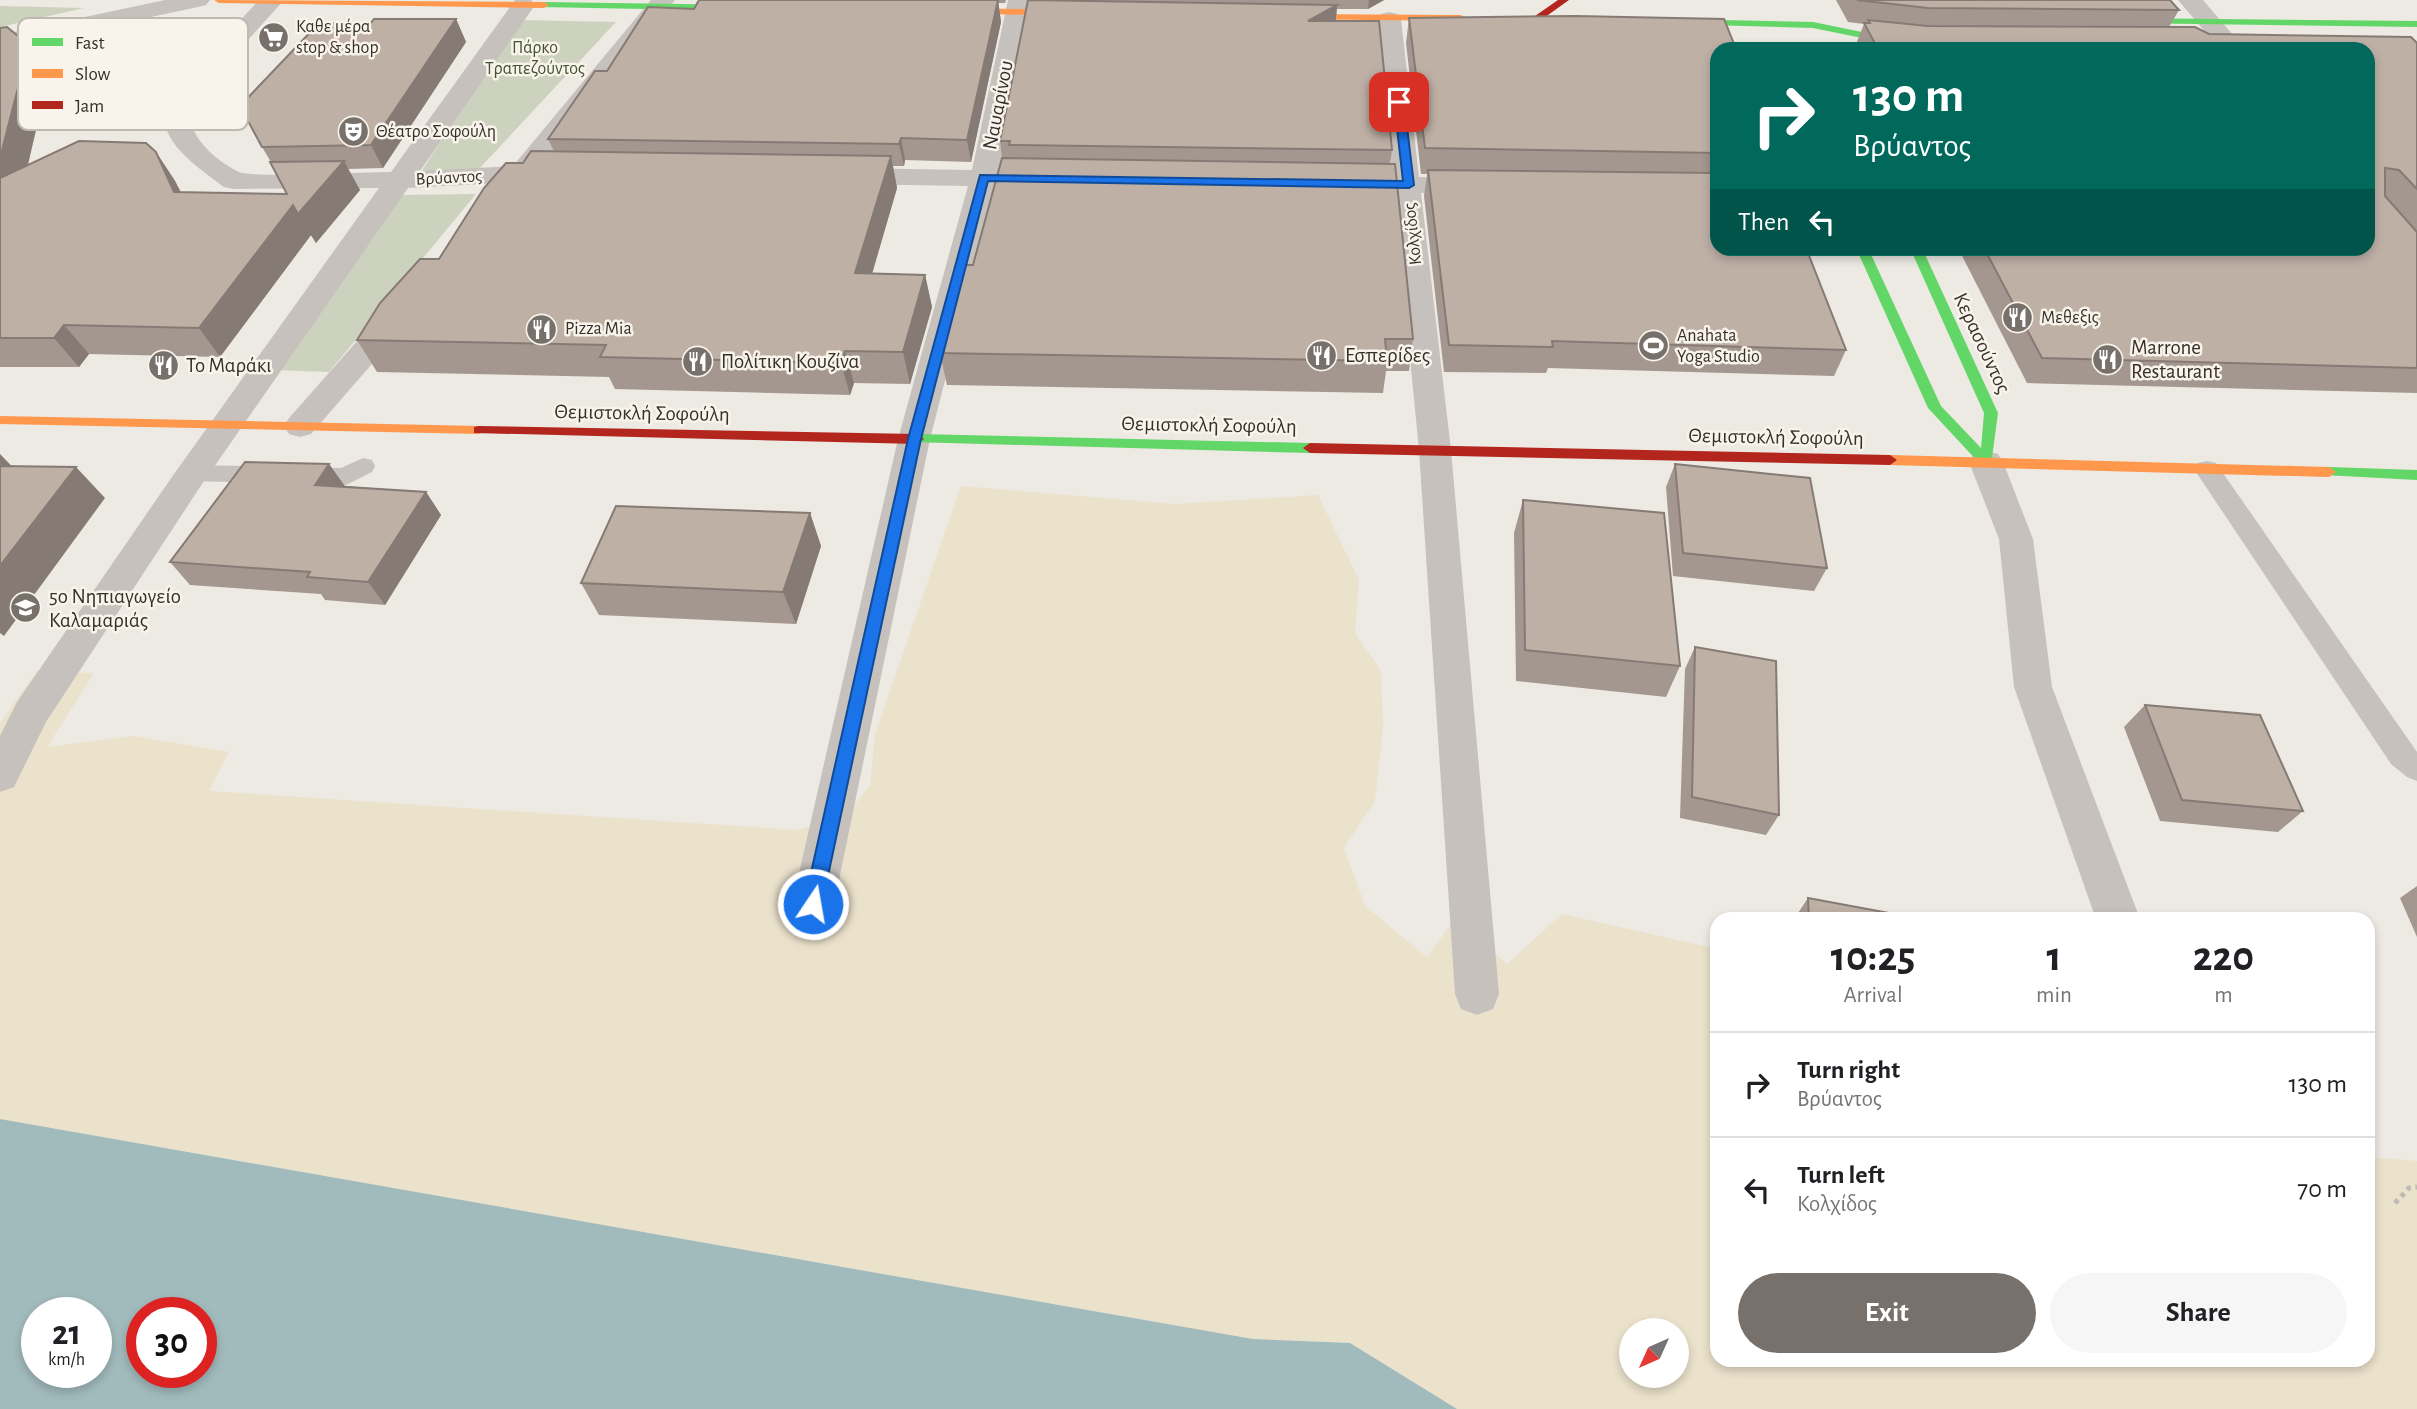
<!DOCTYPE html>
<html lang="en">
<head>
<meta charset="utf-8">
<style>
  body { margin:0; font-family:"Alegreya Sans",sans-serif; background:#f6f6f6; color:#202124; height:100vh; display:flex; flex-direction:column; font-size:26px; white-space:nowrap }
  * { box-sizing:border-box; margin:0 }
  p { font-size:23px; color:#757577 }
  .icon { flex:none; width:38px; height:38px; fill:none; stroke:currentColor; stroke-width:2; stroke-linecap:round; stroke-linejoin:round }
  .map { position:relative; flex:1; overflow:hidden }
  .side { position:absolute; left:1710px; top:912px; width:665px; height:455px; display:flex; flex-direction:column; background:#fff; border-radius:21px; box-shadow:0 4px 10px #0003 }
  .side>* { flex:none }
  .banner { position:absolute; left:1710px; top:42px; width:665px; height:214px; border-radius:21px; box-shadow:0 4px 10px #0003; background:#00695c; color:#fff; overflow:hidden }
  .needle { width:46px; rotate:225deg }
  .controls { position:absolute; left:1619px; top:1318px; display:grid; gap:14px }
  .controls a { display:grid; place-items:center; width:70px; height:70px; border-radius:50%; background:#fff; box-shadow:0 4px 10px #0003; font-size:35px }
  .speed { position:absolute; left:21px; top:1297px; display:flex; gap:14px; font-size:35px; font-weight:700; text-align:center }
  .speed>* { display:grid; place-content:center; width:91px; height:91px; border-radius:50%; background:#fff; box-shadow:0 4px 10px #0003; line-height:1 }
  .speed small { font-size:18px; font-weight:400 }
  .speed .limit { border:10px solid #d22; background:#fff; color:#111 }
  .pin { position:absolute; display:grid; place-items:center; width:60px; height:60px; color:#fff; margin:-30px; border-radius:14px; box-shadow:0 4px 10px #0006 }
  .me { position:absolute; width:77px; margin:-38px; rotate:12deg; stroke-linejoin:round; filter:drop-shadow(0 0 5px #0008) }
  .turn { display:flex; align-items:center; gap:24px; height:147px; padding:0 28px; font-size:32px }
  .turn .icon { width:91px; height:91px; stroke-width:2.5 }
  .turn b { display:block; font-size:49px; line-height:60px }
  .then { display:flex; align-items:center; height:66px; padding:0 28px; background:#0003; gap:14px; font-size:26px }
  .eta { display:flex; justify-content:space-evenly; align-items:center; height:119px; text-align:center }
  .eta b { font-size:42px; font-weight:700; line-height:49px }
  .action { display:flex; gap:14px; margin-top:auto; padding:14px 28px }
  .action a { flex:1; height:80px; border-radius:42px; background:#77706b; color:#fff; font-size:28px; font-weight:700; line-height:80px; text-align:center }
  .action a+a { background:#f6f6f6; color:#202124 }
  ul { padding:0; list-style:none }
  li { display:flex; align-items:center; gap:21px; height:105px; padding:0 28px; border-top:2px solid #e0e0e0 }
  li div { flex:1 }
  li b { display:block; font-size:26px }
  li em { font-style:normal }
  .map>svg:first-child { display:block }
</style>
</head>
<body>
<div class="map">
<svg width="2417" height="1409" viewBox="0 0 2417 1409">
  <rect width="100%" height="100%" fill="#ede9e3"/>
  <!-- green -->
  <path fill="#cdd2be" d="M 0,6 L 84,8 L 0,27 Z
    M 518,20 L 616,22 L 477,171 L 421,172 Z
    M 476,194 L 329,372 L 274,370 L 402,195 Z"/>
  <!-- sand -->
  <path fill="#ebe2cc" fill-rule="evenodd" d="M 961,486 L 1175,504 L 1318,495 L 1359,580 L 1355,633 L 1381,671 L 1383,727 L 1375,801 L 1344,848 L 1365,906 L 1427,957 L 1454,920 L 1507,964 L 1562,914 L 1717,949 L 1717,1360 L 2368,1360 L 2368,1157 L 2417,1161 L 2417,1409 L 1457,1409 L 1350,1343 L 1253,1339 L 0,1119 L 0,723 L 37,671 L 94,673 L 47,747 L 134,736 L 229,752 L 209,791 L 797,830 L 845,817 L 870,785 L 875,734 ZM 1631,1330 L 1676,1330 L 1676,1376 L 1631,1376 Z"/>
  <!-- water -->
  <path fill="#a1babc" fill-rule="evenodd" d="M 0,1119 L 1253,1339 L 1350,1343 L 1457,1409 L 0,1409 ZM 37,1312 L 96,1312 L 96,1372 L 37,1372 ZM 142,1312 L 201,1312 L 201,1372 L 142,1372 Z"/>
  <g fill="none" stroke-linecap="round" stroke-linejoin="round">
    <!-- path -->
    <path stroke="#bfbab4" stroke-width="5" stroke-dasharray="4.5 4.5" stroke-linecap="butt" d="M 2395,1203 L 2409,1188 L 2417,1187"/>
    <!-- lane -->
    <path fill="#c6c1bc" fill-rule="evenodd" d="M 363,458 L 372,460 L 375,466 L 372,472 L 346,485 L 192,481 L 183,479 L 180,473 L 183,467 L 192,465 L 341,468 Z
      M 2207,461 L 2216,463 L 2417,752 L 2417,781 L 2407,777 L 2391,764 L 2198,475 L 2195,469 L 2198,463 Z"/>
    <!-- street -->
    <path fill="#c6c1bc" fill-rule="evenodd" d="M 165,0 L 210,0 L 206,5 L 198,7 L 0,49 L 0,35 Z
      M 259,0 L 283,1 L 192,102 C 181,131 214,160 239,172 C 252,178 368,172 391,172 L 515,0 L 531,0 L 535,5 L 420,171 L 513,166 L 651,0 L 675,0 L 542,164 L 555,166 L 559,172 L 555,178 L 528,181 C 520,191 515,194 501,191 L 499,183 L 408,188 L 198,490 L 46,722 L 14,787 L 0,792 L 0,736 L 17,702 L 174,474 L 379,188 L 234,189 L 224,187 C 197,166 152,139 167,100 Z
      M 1008,0 L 1032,0 L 999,170 L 1060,173 L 1064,179 L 1060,185 L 995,186 L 930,439 L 834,904 L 828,917 L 813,923 L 798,917 L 792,904 L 898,439 L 968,186 L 844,184 L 834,182 L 831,176 L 834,170 L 844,168 L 972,170 Z
      M 2178,0 L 2203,0 L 2245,49 L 2220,49 Z
      M 1389,12 L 1397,14 L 1401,19 L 1419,177 L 1487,180 L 1491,186 L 1487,192 L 1421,193 L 1451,450 L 1499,994 L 1493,1009 L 1477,1015 L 1461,1009 L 1455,994 L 1419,450 L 1394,193 L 1334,190 L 1330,184 L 1334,178 L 1392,177 L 1377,19 L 1381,14 Z
      M 400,303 L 411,305 L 415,312 L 411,319 L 311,434 L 300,437 L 289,434 L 284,426 L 289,418 L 389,305 Z
      M 1986,451 L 1998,454 L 2003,462 L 2033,539 L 2052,687 L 2140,919 L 2096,919 L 2014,687 L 1999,539 L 1969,462 L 1974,454 Z"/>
    <!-- fast -->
    <path fill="#63d668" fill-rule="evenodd" d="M 544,2 L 747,5 L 752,8 L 747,11 L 541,7 L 541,3 Z
      M 2119,18 L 2417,21 L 2417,27 L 2122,23 L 2119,22 Z
      M 1675,19 L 1813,22 L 1862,32 L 1911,36 L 1916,39 L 1911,42 L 1862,38 L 1813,28 L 1672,24 L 1672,20 Z
      M 1856,248 L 1868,248 L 1941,406 L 1981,448 L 1984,413 L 1910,248 L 1922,248 L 1998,413 L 1991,465 L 1981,465 L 1928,408 Z
      M 917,434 L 1310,443 L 1317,448 L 1310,453 L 912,442 L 910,439 Z
      M 2329,467 L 2417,470 L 2417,480 L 2324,475 L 2322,472 L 2324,469 Z"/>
    <!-- slow -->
    <path fill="#ff974d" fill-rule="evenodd" d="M 214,0 L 544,2 L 549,5 L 544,8 L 219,3 Z
      M 947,8 L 1079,10 L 1084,13 L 1079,16 L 944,13 L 944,9 Z
      M 1283,14 L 1461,15 L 1466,18 L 1461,21 L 1280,19 L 1278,17 Z
      M 0,416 L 479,426 L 486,430 L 479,434 L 0,424 Z
      M 1890,455 L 2329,467 L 2336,472 L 2329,477 L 1890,465 L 1883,460 Z"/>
    <!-- jam -->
    <path fill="#b3261e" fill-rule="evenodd" d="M 1558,0 L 1569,0 L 1541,20 L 1535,20 L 1535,16 Z
      M 479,426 L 917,434 L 924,439 L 917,444 L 474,433 L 474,427 Z
      M 1310,443 L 1890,455 L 1897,460 L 1890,465 L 1310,453 L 1303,448 Z"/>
  </g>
  <!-- wall -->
  <path fill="#a4978f" d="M 699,0 L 1006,0 L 1005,3 L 998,3 L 1001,22 L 971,162 L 905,160 L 904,166 L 893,166 L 897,188 L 872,273 L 925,275 L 932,307 L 910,384 L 854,383 L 850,395 L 615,389 L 609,377 L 377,372 L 357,340 L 439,259 L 523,163 L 554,151 L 548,139 L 607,71 L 694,9 Z
    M 1033,0 L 1384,0 L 1368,9 L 1337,9 L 1336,21 L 1392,150 L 1390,164 L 1413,339 L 1409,371 L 1386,371 L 1383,393 L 947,385 L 940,353 L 973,265 L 1002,158 L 1000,141 Z
    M 1836,0 L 2170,0 L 2179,10 L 2169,27 L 2209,34 L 2417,43 L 2417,393 L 2027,383 L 1958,248 L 2368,248 L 2368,49 L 1856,49 L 1855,47 L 1864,24 L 1848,22 Z
    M 1409,18 L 1717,49 L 1717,248 L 1846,350 L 1834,376 L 1548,368 L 1546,373 L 1444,372 L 1424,196 L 1427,174 L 1421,174 L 1406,43 Z
    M 456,19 L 466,42 L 383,168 L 348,169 L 360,190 L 316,243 L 311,235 L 220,357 L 89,354 L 79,367 L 0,367 L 0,28 L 49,74 L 28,165 L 156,152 L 175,181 L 181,192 L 287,194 L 271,162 L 262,147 L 370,24 Z
    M 329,464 L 345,486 L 426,492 L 441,515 L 385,605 L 325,600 L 321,594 L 190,585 L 170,562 Z
    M 1675,464 L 1827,568 L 1814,591 L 1673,576 L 1666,487 Z
    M 1523,500 L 1680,666 L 1666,697 L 1516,681 L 1514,533 Z
    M 810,513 L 821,546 L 796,624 L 599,615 L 581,583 Z
    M 1695,647 L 1779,815 L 1766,835 L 1680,818 L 1685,669 Z
    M 2145,705 L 2303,811 L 2278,832 L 2160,821 L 2124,727 Z
    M 2417,886 L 2417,937 L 2400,898 Z
    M 1808,898 L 1921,919 L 1794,919 Z"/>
  <!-- shaded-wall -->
  <path fill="#867b74" d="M 998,0 L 1001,22 L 971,162 L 967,140 Z
    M 1369,0 L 1384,0 L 1368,9 Z
    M 1337,5 L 1335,28 L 1308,21 Z
    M 456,19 L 466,42 L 383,168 L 371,145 Z
    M 29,45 L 49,74 L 17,210 L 0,189 L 0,158 Z
    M 901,138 L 905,160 L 904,166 L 899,144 Z
    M 156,152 L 175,181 L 194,221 L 174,192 Z
    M 891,156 L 897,188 L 863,305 L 855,273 Z
    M 344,161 L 360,190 L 316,243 L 311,235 L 220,357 L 199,328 L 293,205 Z
    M 925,275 L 932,307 L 910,384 L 903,352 Z
    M 64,325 L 89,354 L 79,367 L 54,338 Z
    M 845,351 L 854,383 L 850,395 L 841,363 Z
    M 0,454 L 31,486 L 0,475 Z
    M 329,464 L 346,488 L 315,485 Z
    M 76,467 L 105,498 L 4,636 L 0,633 L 0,566 Z
    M 426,492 L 441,515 L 385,605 L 368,582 Z
    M 810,513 L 821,546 L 796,624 L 783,592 Z"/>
  <!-- building -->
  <path fill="#bfb0a6" stroke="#867b74" stroke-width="2" d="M 699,0 L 998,0 L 967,140 L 901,138 L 899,144 L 548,139 L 595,71 L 607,71 L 648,7 L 694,9 Z
    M 1028,0 L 1337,5 L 1308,21 L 1379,21 L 1392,150 L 1009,145 L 1010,141 L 1000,141 Z
    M 1857,0 L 2170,0 L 2179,10 L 1928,8 Z
    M 1575,16 L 1724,19 L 1736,49 L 1717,49 L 1717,153 L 1425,148 L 1409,18 Z
    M 374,19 L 456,19 L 371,145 L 262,147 L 240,106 L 319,23 L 370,24 Z
    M 1868,20 L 1928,26 L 2195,27 L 2209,34 L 2411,37 L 2417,43 L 2417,189 L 2399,170 L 2385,168 L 2385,196 L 2417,232 L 2417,368 L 2042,358 L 1984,248 L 2368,248 L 2368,49 L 1878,49 L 1864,23 L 1870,23 Z
    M 7,27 L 29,45 L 0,158 L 0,28 Z
    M 79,141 L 146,143 L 156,152 L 174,192 L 287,194 L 270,162 L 344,161 L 298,214 L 293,205 L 199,328 L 64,325 L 54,338 L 0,338 L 0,178 Z
    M 531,151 L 891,156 L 855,273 L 925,275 L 903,352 L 845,351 L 841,363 L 600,357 L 606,345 L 357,340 L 380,303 L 420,259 L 439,259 L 484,188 L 506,163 L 523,163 Z
    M 1002,158 L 1395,164 L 1413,339 L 1385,339 L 1387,361 L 940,353 L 964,265 L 973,265 Z
    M 1428,170 L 1717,173 L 1717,248 L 1806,248 L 1846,350 L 1552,341 L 1553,347 L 1449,345 Z
    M 245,462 L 329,464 L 315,485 L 426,492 L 368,582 L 307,577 L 310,572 L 170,562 Z
    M 1675,464 L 1810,478 L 1827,568 L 1683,553 Z
    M 0,466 L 76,467 L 0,566 Z
    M 1523,500 L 1664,513 L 1680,666 L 1525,650 Z
    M 616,506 L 810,513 L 783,592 L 581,583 Z
    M 1695,647 L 1776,661 L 1779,815 L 1692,797 Z
    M 2145,705 L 2260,715 L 2303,811 L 2182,800 Z
    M 1808,898 L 1921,919 L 1809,919 Z"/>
  <!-- route -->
  <path fill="#1a73e8" stroke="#114b97" stroke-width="2" d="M 1399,99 L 1404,102 L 1414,185 L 1409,188 L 988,181 L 921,439 L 822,904 L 819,910 L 807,910 L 804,904 L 908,439 L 980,175 L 1403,181 L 1394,102 Z"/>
  <!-- icons -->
  <defs>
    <symbol id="supermarket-disc" viewBox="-11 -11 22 22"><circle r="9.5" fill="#77706b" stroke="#f9f4eb"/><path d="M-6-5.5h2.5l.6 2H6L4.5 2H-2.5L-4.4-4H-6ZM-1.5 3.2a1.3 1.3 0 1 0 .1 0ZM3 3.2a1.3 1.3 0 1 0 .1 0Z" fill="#fff"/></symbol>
    <symbol id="theatre-disc" viewBox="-11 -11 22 22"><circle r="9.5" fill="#77706b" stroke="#f9f4eb"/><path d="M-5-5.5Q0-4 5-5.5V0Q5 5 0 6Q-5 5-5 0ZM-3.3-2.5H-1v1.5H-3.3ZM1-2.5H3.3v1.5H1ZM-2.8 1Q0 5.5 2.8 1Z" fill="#fff"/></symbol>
    <symbol id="restaurant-disc" viewBox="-11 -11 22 22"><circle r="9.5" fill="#77706b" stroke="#f9f4eb"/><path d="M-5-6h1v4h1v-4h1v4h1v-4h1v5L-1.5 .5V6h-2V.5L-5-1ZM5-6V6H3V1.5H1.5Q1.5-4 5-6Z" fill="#fff"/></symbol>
    <symbol id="stadium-disc" viewBox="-11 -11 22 22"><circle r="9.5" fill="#77706b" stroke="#f9f4eb"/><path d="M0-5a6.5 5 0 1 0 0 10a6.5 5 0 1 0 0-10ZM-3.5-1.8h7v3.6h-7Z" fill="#fff"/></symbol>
    <symbol id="school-disc" viewBox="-11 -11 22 22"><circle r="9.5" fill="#77706b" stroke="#f9f4eb"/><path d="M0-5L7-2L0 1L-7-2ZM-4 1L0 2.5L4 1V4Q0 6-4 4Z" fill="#fff"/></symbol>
  </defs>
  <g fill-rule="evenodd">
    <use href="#supermarket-disc" x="256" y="20" width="35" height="35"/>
    <use href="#theatre-disc" x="336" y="114" width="35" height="35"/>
    <use href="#restaurant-disc" x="2000" y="300" width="35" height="35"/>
    <use href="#restaurant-disc" x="524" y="312" width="35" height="35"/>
    <use href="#stadium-disc" x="1636" y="328" width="35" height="35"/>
    <use href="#restaurant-disc" x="1304" y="338" width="35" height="35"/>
    <use href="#restaurant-disc" x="2090" y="342" width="35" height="35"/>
    <use href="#restaurant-disc" x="680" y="344" width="35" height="35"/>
    <use href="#restaurant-disc" x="146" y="348" width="35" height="35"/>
    <use href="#school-disc" x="8" y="590" width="35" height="35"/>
  </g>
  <g text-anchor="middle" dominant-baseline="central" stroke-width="5" stroke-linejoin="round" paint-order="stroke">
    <!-- far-poi labels -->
    <g font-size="18" fill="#372f2a" stroke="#f9f4eb" text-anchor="start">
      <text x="296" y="27">Καθε μέρα<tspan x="296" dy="21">stop &amp; shop</tspan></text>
      <text x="376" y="132">Θέατρο Σοφούλη</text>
      <text x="2041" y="318">Μεθεξις</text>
      <text x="565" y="329">Pizza Mia</text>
      <text x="1677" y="336">Anahata<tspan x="1677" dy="21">Yoga Studio</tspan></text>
    </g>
    <!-- far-park labels -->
    <g font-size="18" fill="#435330" stroke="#f9f4eb">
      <text x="535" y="48">Πάρκο<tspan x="535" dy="21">Τραπεζούντος</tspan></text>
    </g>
    <!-- far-street labels -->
    <g font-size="18" fill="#372f2a" stroke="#f9f4eb">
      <text transform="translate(449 178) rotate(-3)">Βρύαντος</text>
      <text transform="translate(1413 234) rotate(-96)">Κολχίδος</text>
    </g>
    <!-- street labels -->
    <g font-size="21" fill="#372f2a" stroke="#f9f4eb">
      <text transform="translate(998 105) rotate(-79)">Ναυαρίνου</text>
      <text transform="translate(1982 343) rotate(65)">Κερασούντος</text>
      <text transform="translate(642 413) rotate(1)">Θεμιστοκλή Σοφούλη</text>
      <text transform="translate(1209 425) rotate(1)">Θεμιστοκλή Σοφούλη</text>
      <text transform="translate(1776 437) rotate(1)">Θεμιστοκλή Σοφούλη</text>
    </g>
    <!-- poi labels -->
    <g font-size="21" fill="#372f2a" stroke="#f9f4eb" text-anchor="start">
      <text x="2131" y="347">Marrone<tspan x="2131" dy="24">Restaurant</tspan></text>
      <text x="1345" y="355">Εσπερίδες</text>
      <text x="721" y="361">Πολίτικη Κουζίνα</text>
      <text x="186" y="365">Το Μαράκι</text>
      <text x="49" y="596">5ο Νηπιαγωγείο<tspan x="49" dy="24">Καλαμαριάς</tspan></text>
    </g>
  </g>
  <!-- legend -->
  <rect x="18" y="18" width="230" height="112" rx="10" fill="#f9f4eb" stroke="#bfb9b1" stroke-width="2"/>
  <rect x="32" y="38" width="31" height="8" fill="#63d668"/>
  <rect x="32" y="69" width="31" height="9" fill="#ff974d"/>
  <rect x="32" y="101" width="31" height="8" fill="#b3261e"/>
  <g font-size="19" fill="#372f2a">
    <text x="75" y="49">Fast</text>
    <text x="75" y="80">Slow</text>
    <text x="75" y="112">Jam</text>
  </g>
</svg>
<div class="controls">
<a><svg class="needle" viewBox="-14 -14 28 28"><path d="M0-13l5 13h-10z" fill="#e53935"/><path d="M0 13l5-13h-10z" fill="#757577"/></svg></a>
</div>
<div class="speed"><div>21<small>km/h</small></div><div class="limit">30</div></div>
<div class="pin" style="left:1399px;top:102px;background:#d93025"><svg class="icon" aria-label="arrive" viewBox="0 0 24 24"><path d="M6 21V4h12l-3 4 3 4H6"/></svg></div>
<svg class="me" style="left:813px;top:904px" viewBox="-20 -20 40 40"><circle r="17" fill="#1a73e8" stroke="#fff" stroke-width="3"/><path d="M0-11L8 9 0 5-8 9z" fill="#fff"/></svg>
<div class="banner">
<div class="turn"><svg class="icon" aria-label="right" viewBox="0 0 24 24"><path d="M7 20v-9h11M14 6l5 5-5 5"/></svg><div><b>130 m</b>Βρύαντος</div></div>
<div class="then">Then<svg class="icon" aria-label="left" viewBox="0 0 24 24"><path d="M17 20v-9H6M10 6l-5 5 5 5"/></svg></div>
</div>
<section class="side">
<div class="eta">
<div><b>10:25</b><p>Arrival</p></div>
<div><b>1</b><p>min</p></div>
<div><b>220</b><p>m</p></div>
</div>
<ul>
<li><svg class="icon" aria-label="right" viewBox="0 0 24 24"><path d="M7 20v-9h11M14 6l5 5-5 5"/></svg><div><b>Turn right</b><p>Βρύαντος</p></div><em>130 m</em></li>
<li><svg class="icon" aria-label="left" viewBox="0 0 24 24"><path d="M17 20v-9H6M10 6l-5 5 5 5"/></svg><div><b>Turn left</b><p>Κολχίδος</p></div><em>70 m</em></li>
</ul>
<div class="action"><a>Exit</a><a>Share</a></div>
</section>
</div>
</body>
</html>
